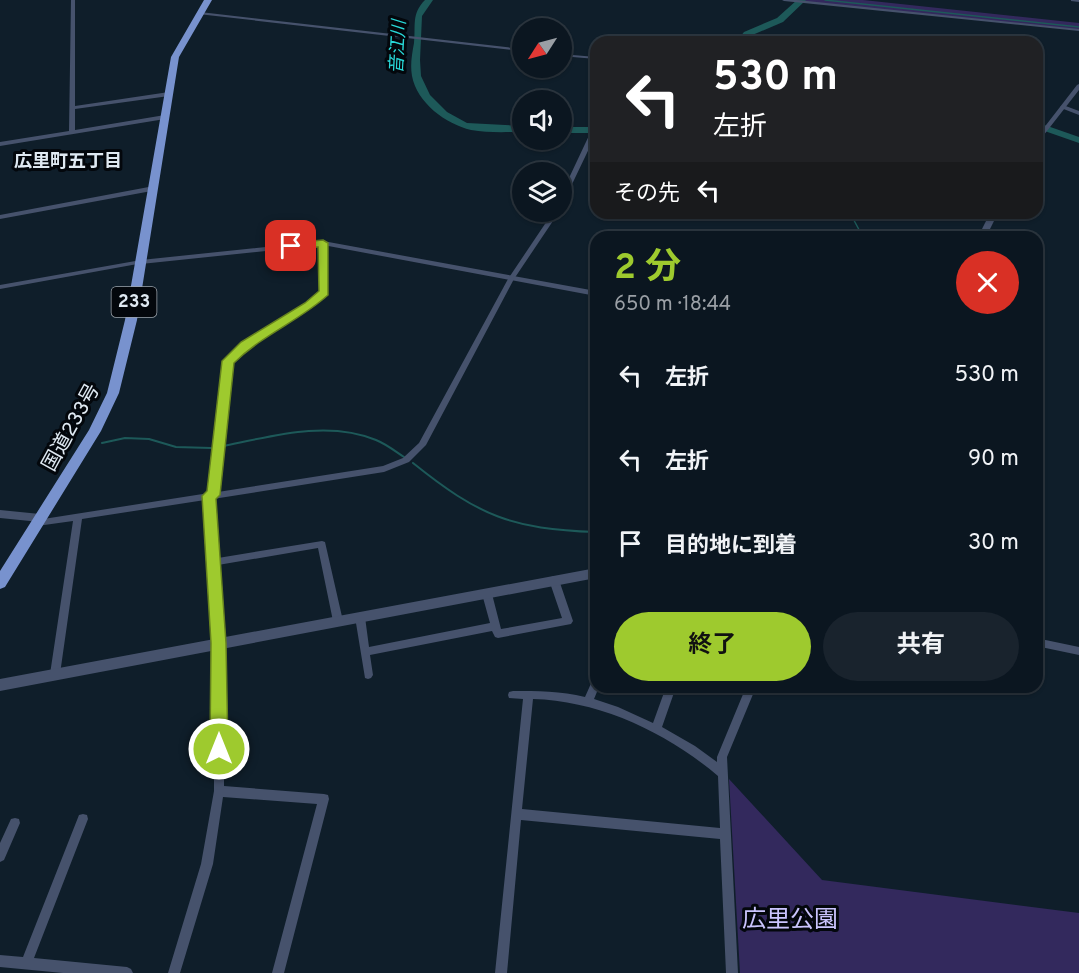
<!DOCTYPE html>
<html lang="ja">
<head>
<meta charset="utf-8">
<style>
  body { margin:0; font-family:Overpass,"Noto Sans JP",sans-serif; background:#19232d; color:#f1f3f6; height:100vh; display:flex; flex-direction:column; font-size:22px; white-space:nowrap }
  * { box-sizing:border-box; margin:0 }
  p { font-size:20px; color:#9a9fa5 }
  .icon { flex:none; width:33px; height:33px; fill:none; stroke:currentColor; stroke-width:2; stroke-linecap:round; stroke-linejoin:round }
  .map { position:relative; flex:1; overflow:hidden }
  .details { position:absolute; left:590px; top:231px; width:453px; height:462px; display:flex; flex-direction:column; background:#0b1620; border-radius:18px; box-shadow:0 2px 4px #0004,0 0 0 2px #2b353e }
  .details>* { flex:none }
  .hud { position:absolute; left:590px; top:36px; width:453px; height:183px; border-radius:18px; box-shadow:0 2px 4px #0004,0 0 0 2px #2b353e; background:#202124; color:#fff; overflow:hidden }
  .needle { width:39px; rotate:234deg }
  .controls { position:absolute; left:512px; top:18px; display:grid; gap:12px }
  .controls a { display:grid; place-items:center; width:60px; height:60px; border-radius:50%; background:#0b1620; box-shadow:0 2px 4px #0004,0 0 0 2px #2b353e; font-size:30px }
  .pin { position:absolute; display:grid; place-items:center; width:51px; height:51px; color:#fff; margin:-26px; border-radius:12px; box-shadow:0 3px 9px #0006 }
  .me { position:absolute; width:66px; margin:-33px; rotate:0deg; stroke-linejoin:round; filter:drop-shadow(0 0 4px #0008) }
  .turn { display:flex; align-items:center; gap:21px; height:126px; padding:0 24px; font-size:27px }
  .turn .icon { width:78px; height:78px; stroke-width:2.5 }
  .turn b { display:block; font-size:42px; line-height:51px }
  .then { display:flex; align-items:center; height:57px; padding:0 24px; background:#0003; gap:12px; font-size:22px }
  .round { display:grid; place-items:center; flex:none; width:63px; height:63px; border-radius:32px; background:#19232d }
  .headline { display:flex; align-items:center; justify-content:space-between; height:102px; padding:0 24px }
  h1 { font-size:36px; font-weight:700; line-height:45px; color:#9eca2e }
  .cta { display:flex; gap:12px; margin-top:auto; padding:12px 24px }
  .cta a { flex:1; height:69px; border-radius:36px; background:#9eca2e; color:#111; font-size:24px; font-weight:700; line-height:69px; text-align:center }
  .cta a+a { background:#19232d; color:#f1f3f6 }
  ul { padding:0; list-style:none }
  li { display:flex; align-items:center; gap:18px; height:84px; padding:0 24px }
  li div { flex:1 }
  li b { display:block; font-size:22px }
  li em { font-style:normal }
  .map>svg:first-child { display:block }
</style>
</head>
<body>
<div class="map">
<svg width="1079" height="973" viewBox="0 0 1079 973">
  <rect width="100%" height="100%" fill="#0f1e2a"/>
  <!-- green -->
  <path fill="#33295d" d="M 784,0 L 863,0 L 1079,23 L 1079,30 Z
    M 729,779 L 822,880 L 1079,913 L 1079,973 L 740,973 Z"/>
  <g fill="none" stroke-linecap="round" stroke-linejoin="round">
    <!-- stream-far1 -->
    <path stroke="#1d5959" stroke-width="1.5" d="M 825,0 L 1079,27
      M 850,213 L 863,237"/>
    <!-- stream -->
    <path stroke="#1d5959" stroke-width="2" d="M 102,443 L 125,438 L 149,439 L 176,447 L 211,448
      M 224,446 C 272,436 328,420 376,440 C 386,444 395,451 404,457
      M 413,463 C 479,516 511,529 596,532"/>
    <!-- river -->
    <path fill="#1d5959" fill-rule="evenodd" d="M 425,0 L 433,0 L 422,16 L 420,60 L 421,76 L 430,95 L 447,112 L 467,123 L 522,126 L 522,132 C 505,132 487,133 471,130 C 446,124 417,103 412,76 C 410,65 412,54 414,43 C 416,26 411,14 425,0 Z
      M 797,0 L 806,0 L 783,22 L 750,36 L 745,42 L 736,42 L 744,32 L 777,18 Z
      M 1036,122 L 1079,137 L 1079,143 L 1036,128 Z
      M 561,127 L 596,127 L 596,133 L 561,133 Z"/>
    <!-- minor -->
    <path fill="#46526c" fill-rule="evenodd" d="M 71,0 L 75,0 L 75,106 L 169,92 L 172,94 L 169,96 L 75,109 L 75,130 L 165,115 L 168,117 L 165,119 L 0,146 L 0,142 L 69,131 Z
      M 782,0 L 797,0 L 1079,29 L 1079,31 L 784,1 Z
      M 1071,0 L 1079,0 L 1079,2 L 1071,1 Z
      M 200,12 L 522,49 L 522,51 L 198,14 L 198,12 Z
      M 561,54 L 596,57 L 596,59 L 561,56 Z
      M 1063,105 L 1079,111 L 1079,115 L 1061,108 L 1060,107 Z
      M 596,126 L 596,134 L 564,201 L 561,203 L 561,195 L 593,127 Z
      M 553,212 L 559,212 L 514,279 L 426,445 L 409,462 L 384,472 L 213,499 L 218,558 L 322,541 L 325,542 L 343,621 L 341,624 L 338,625 L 335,624 L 333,621 L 318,548 L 218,565 L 224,643 L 224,786 L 324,794 L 328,795 L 329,799 L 284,973 L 272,973 L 317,804 L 223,797 L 213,864 L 180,973 L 168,973 L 201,864 L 214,791 L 214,643 L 205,500 L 82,519 L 60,674 L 58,677 L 55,678 L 52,677 L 50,674 L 73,521 L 37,526 L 34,525 L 33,523 L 34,521 L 37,520 L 209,493 L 224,361 L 242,343 L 320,293 L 320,243 L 323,241 L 326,243 L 325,295 L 248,347 L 232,362 L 218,492 L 383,466 L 403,458 L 419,443 L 508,279 Z
      M 141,260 L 144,262 L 143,263 L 0,289 L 0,285 Z
      M 554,576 L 557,577 L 559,580 L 573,621 L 571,624 L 498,638 L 495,637 L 492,631 L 370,655 L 373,675 L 371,678 L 368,679 L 365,678 L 355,617 L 357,614 L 360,613 L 363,614 L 365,617 L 369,647 L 490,623 L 482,594 L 484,591 L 487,590 L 490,591 L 492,594 L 501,629 L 562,618 L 549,580 L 551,577 Z
      M 1036,638 L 1079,647 L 1079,655 L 1036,646 Z
      M 596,678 L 596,687 L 599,687 L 594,699 L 618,707 L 653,723 L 666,687 L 676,687 L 662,727 L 695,746 L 717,762 L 717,757 L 746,687 L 756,687 L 727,757 L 738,973 L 726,973 L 720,839 L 521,820 L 507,973 L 495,973 L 523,699 L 509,698 L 508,695 L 509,692 L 513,691 C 537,691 561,691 585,697 L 593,679 ZM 533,699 C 600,701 666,732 718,776 L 720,828 L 522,809 Z
      M 83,814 L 87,815 L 88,819 L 34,958 L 127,967 L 131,969 L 133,973 L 63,973 L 0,967 L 0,955 L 23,957 L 79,815 Z
      M 15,818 L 19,819 L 20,823 L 4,860 L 0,862 L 0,843 L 11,819 Z"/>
    <!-- tertiary -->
    <path fill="#46526c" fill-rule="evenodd" d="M 1079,84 L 1079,90 L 1036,145 L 1036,138 L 1077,85 Z
      M 154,186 L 157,186 L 157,190 L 0,219 L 0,215 Z
      M 990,213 L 998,213 L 986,237 L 978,237 Z
      M 323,241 L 596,291 L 596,296 L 323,245 L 141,264 L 137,262 L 141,260 Z
      M 0,510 L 40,514 L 44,515 L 45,518 L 44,521 L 40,522 L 0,518 Z
      M 596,568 L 596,578 L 0,691 L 0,679 Z"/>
    <!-- trunk -->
    <path fill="#7892ce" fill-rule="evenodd" d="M 204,0 L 212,0 L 179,57 L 137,320 L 119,393 L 101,431 L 5,587 L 0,589 L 0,571 L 89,430 L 107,393 L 125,320 L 171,57 Z"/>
  </g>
  <!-- route -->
  <path fill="#9eca2e" stroke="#67831e" stroke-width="1.5" d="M 323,240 L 328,243 L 328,295 C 299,321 262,335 234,363 L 220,495 L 216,499 L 226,643 L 228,749 L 225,755 L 219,757 L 213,755 L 210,749 L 211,643 L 202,496 L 207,491 L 222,361 L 241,342 L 305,303 L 319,291 L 318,247 L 291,249 L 286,246 L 291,243 Z"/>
  <g text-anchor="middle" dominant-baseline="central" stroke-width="6" stroke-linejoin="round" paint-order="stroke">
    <!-- far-water labels -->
    <g font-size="18" font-style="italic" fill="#28d9d9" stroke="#03070c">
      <text transform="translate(399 47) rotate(-87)">音江川</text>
    </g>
    <!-- far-neighbourhood labels -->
    <g font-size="18" font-weight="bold" fill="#dfe9f2" stroke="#03070c">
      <text x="68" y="162">広里町五丁目</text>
    </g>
    <!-- shield labels -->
    <rect fill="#03070c" stroke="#9da5ad" stroke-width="1.5" x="111.5" y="287" width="45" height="30" rx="4.5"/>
    <g font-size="18" font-weight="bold" fill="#dfe9f2">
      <text x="134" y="302">233</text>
    </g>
    <!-- street labels -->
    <g font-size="20" fill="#dfe9f2" stroke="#03070c">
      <text transform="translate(72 428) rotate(-61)">国道233号</text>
    </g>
    <!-- near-park labels -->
    <g font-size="24" fill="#cac4fd" stroke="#03070c">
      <text x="790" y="921">広里公園</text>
    </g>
  </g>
</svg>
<div class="controls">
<a><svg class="needle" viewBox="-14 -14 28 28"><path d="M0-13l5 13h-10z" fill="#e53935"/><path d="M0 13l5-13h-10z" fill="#9a9fa5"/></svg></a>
<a><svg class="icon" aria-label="sound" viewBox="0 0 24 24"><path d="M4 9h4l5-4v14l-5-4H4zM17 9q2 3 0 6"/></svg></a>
<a><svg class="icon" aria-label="layers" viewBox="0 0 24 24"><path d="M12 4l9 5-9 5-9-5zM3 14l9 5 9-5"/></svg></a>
</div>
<div class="pin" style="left:291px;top:246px;background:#d93025"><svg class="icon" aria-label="arrive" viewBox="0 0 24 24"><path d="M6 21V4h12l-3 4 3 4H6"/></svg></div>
<svg class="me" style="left:219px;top:749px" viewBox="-20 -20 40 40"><circle r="17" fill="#9eca2e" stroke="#fff" stroke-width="3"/><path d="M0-11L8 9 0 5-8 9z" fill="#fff"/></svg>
<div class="hud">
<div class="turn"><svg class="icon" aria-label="left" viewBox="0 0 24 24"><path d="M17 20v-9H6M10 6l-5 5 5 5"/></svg><div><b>530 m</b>左折</div></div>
<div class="then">その先<svg class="icon" aria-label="left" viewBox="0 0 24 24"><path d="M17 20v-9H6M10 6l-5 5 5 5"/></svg></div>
</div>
<section class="details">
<div class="headline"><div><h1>2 分</h1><p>650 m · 18:44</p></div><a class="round" style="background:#d93025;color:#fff"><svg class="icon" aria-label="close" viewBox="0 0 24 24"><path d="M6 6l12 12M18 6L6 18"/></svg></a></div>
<ul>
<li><svg class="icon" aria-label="left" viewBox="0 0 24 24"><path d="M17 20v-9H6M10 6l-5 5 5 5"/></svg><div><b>左折</b></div><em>530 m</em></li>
<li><svg class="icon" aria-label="left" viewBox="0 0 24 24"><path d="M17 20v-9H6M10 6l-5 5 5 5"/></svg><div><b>左折</b></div><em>90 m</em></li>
<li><svg class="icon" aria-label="arrive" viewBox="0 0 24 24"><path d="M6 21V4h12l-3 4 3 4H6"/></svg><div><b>目的地に到着</b></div><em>30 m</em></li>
</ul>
<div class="cta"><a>終了</a><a>共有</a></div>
</section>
</div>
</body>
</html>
